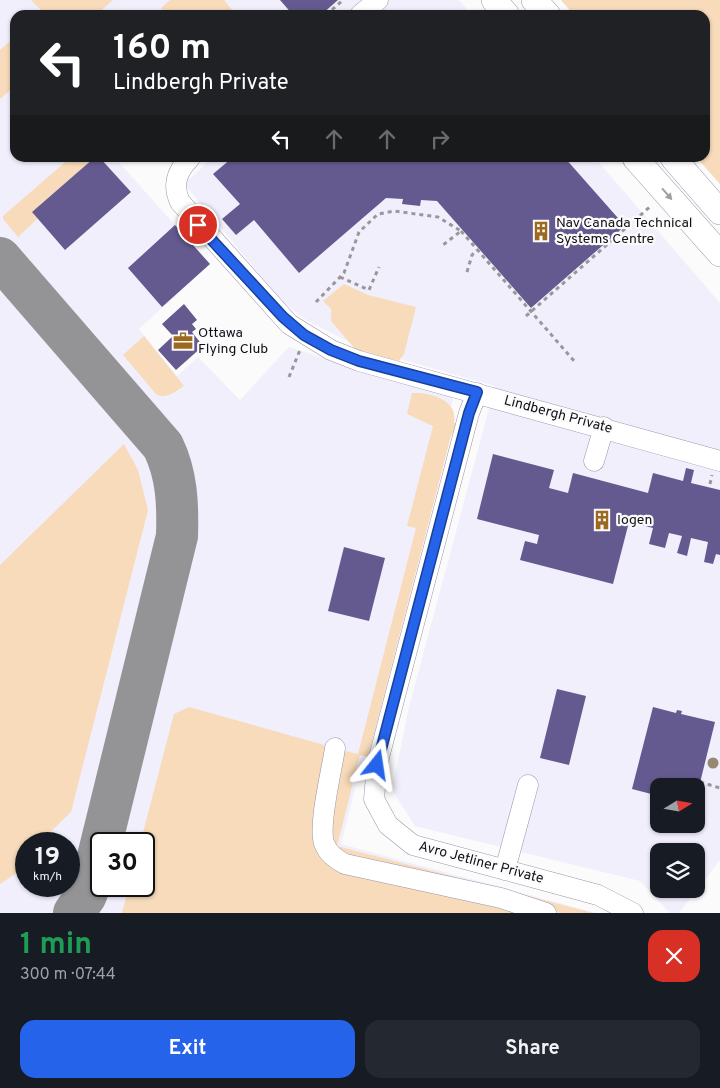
<!DOCTYPE html>
<html lang="en">
<head>
<meta charset="utf-8">
<style>
  body { margin:0; font-family:Overpass,sans-serif; background:#242831; color:#f1f3f6; height:100vh; display:flex; flex-direction:column; font-size:19px; white-space:nowrap }
  * { box-sizing:border-box; margin:0 }
  p { font-size:16px; color:#9ea1a6 }
  .icon { flex:none; width:28px; height:28px; fill:none; stroke:currentColor; stroke-width:2; stroke-linecap:round; stroke-linejoin:round }
  .map { position:relative; height:913px; overflow:hidden }
  .drawer { display:flex; flex-direction:column; background:#171b24; flex:1 }
  .drawer>* { flex:none }
  .banner { position:absolute; left:10px; top:10px; width:700px; height:152px; border-radius:15px; box-shadow:0 1px 4px #0004; background:#202124; color:#fff; overflow:hidden }
  .needle { width:32px; rotate:79deg }
  .tools { position:absolute; left:650px; top:778px; display:grid; gap:10px }
  .tools a { display:grid; place-items:center; width:55px; height:55px; border-radius:10px; background:#171b24; box-shadow:0 1px 4px #0004; font-size:25px }
  .speed { position:absolute; left:15px; top:832px; display:flex; gap:10px; font-size:25px; font-weight:700; text-align:center }
  .speed>* { display:grid; place-content:center; width:65px; height:65px; border-radius:50%; background:#171b24; box-shadow:0 1px 4px #0004; line-height:1 }
  .speed small { font-size:12px; font-weight:400 }
  .speed .limit { border:2px solid #111; border-radius:8px; background:#fff; color:#111 }
  .pin { position:absolute; display:grid; place-items:center; width:42px; height:42px; color:#fff; margin:-21px; border:2px solid #fff; border-radius:50%; box-shadow:0 1px 5px #0007 }
  .me { position:absolute; width:55px; margin:-28px; rotate:15deg; stroke-linejoin:round; filter:drop-shadow(0 0 4px #0008) }
  .turn { display:flex; align-items:center; gap:18px; height:105px; padding:0 20px; font-size:22px }
  .turn .icon { width:65px; height:65px; stroke-width:2.5 }
  .turn b { display:block; font-size:35px; line-height:42px }
  .lanes { display:flex; align-items:center; height:48px; padding:0 20px; background:#0003; justify-content:center; gap:25px; direction:ltr }
  .lanes .off { opacity:.35 }
  .round { display:grid; place-items:center; flex:none; width:52px; height:52px; border-radius:15px; background:#242831 }
  .headline { display:flex; align-items:center; justify-content:space-between; height:85px; padding:0 20px }
  h1 { font-size:30px; font-weight:700; line-height:38px; color:#1e9e55 }
  .cta { display:flex; gap:10px; margin-top:auto; padding:10px 20px }
  .cta a { flex:1; height:58px; border-radius:15px; background:#2563eb; color:#fff; font-size:20px; font-weight:700; line-height:58px; text-align:center }
  .cta a+a { background:#242831; color:#f1f3f6 }
  .map>svg:first-child { display:block }
</style>
</head>
<body>
<div class="map">
<svg width="720" height="913" viewBox="0 0 720 913">
  <rect width="100%" height="100%" fill="#fbfbfb"/>
  <!-- built -->
  <path fill="#f1effc" fill-rule="evenodd" d="M 0,0 L 459,0 L 472,15 L 15,15 L 15,158 L 115,158 L 210,264 L 139,329 L 177,376 L 198,357 L 240,400 L 289,347 L 453,398 L 341,844 L 596,913 L 0,913 ZM 26,844 L 69,844 L 69,886 L 26,886 ZM 101,844 L 144,844 L 144,886 L 101,886 Z
    M 212,158 L 595,158 L 720,303 L 720,860 L 679,913 L 670,913 L 640,881 L 415,826 L 392,790 L 409,707 L 495,386 L 361,348 L 306,320 L 282,301 L 184,184 ZM 659,786 L 696,786 L 696,824 L 659,824 ZM 659,851 L 696,851 L 696,889 L 659,889 Z"/>
  <!-- green -->
  <path fill="#f7dbba" d="M 31,0 L 113,0 L 96,15 L 46,15 Z
    M 170,0 L 224,0 L 236,15 L 167,15 L 161,8 Z
    M 561,0 L 720,0 L 720,184 L 697,158 L 705,158 L 705,15 L 574,15 Z
    M 15,41 L 15,86 L 0,99 L 0,50 L 9,42 Z
    M 70,158 L 94,158 L 32,212 L 38,218 L 18,237 L 3,219 L 3,216 Z
    M 344,284 L 368,295 L 416,307 L 404,354 L 399,361 L 356,350 L 331,321 L 331,309 L 323,301 Z
    M 144,336 L 184,386 C 176,391 166,400 156,394 L 123,355 Z
    M 412,393 C 430,392 459,400 454,423 L 457,424 L 451,436 L 368,757 L 360,755 L 337,846 L 593,913 L 560,913 L 546,907 L 341,854 L 330,836 L 341,750 L 358,754 L 416,528 L 407,526 L 433,426 L 407,414 Z
    M 124,444 L 138,470 L 148,510 L 71,812 L 40,842 L 26,844 L 26,867 L 0,884 L 0,565 Z
    M 189,707 L 324,745 L 328,760 L 321,852 L 534,913 L 122,913 L 129,886 L 144,886 L 144,844 L 140,844 L 174,714 Z"/>
  <g fill="none" stroke-linecap="round" stroke-linejoin="round">
    <!-- taxiway -->
    <path stroke="#949497" stroke-width="42" d="M 0,258 L 163,446 C 177,475 178,504 177,536 L 93,877 L 86,895 L 74,913"/>
  </g>
  <!-- building -->
  <path fill="#655a8f" d="M 280,0 L 338,0 L 321,15 L 293,15 Z
    M 94,158 L 100,158 L 131,192 L 65,250 L 32,212 Z
    M 232,158 L 565,158 L 625,226 L 531,308 L 437,201 L 421,200 L 420,206 L 402,204 L 403,199 L 386,198 L 299,273 L 254,220 L 236,235 L 222,219 L 240,204 L 213,174 Z
    M 175,225 L 210,264 L 162,307 L 128,268 Z
    M 184,304 L 197,320 L 192,324 L 196,329 L 192,332 L 203,346 L 176,370 L 158,350 L 173,336 L 162,324 Z
    M 493,454 L 554,470 L 549,488 L 568,493 L 573,473 L 648,493 L 653,473 L 683,481 L 686,468 L 694,470 L 691,483 L 720,490 L 720,555 L 716,554 L 713,564 L 704,562 L 708,542 L 691,538 L 687,556 L 677,553 L 682,536 L 669,533 L 665,548 L 649,544 L 653,528 L 629,522 L 613,584 L 520,560 L 525,541 L 537,544 L 539,535 L 477,519 Z
    M 344,547 L 385,558 L 369,621 L 328,611 Z
    M 557,689 L 586,696 L 569,765 L 540,758 Z
    M 653,707 L 676,713 L 677,710 L 682,711 L 681,714 L 715,722 L 697,795 L 696,786 L 659,786 L 659,796 L 632,789 Z"/>
  <g fill="none" stroke-linecap="round" stroke-linejoin="round">
    <defs>
      <path id="minor" d="M 360,15 L 378,0
        M 190,158 C 177,171 172,185 180,202 L 289,324 L 331,350 L 359,361 L 720,461
        M 477,393 L 469,413 L 377,765 L 374,799 L 388,825 L 413,845 L 598,895 L 633,913
        M 594,461 L 604,427
        M 335,748 C 332,770 318,824 324,843 C 328,854 336,859 345,864 L 501,898 L 546,913
        M 505,870 L 528,785"/>
      <path id="major" d="M 494,0 L 507,15
        M 534,0 L 548,15
        M 635,158 L 720,254
        M 673,158 L 720,212"/>
    </defs>
    <!-- minor casing -->
    <use href="#minor" stroke="#9996ac" stroke-width="21"/>
    <!-- major casing -->
    <use href="#major" stroke="#9996ac" stroke-width="26"/>
    <!-- path -->
    <path stroke="#98989b" stroke-width="3" stroke-dasharray="4 4" stroke-linecap="butt" d="M 326,15 L 343,0
      M 461,231 L 575,362
      M 467,272 L 472,255 L 477,250
      M 340,277 L 369,290 L 379,267
      M 316,302 L 344,273 L 359,232 L 378,214 L 394,211 L 438,217 L 461,231 L 443,245
      M 526,316 L 652,205
      M 289,377 L 300,350
      M 710,484 L 712,475
      M 700,782 L 720,788"/>
    <!-- minor -->
    <use href="#minor" stroke="#fff" stroke-width="20"/>
    <!-- major -->
    <use href="#major" stroke="#fff" stroke-width="25"/>
  </g>
  <!-- trees -->
  <circle fill="#968871" cx="713" cy="763" r="5.5"/>
  <!-- one-way arrows -->
  <defs><path id="oneway-solid" d="M-6-.8H1V-3.2L6.5 0L1 3.2V.8H-6Z" transform="scale(1.25)"/></defs>
  <use fill="#9f9fa2" href="#oneway-solid" transform="translate(667 194) rotate(49)"/>
  <g fill="none" stroke-linecap="round" stroke-linejoin="round">
    <defs>
      <path id="route" d="M 198,225 L 283,317 L 304,335 L 331,350 L 359,361 L 477,392 L 469,413 L 377,765"/>
    </defs>
    <!-- route casing -->
    <use href="#route" stroke="#184099" stroke-width="12"/>
    <!-- route -->
    <use href="#route" stroke="#2563eb" stroke-width="9"/>
  </g>
  <!-- icons -->
  <defs>
    <symbol id="building-bare" viewBox="-9 -9 18 18"><path d="M-4-6H4V6H1V3H-1V6H-4ZM-2.5-4.3h1.7v1.8h-1.7ZM.8-4.3h1.7v1.8H.8ZM-2.5-1h1.7V.8h-1.7ZM.8-1h1.7V.8H.8Z" fill="#9c691f" stroke="#fbfbfb" stroke-width="2.5" paint-order="stroke"/></symbol>
    <symbol id="office-bare" viewBox="-9 -9 18 18"><path d="M-6-3h4V-5.5h4V-3h4V5H-6ZM-1-4.5V-3h2v-1.5ZM-6 0V1H6V0Z" fill="#9c691f" stroke="#fbfbfb" stroke-width="2.5" paint-order="stroke"/></symbol>
  </defs>
  <g fill-rule="evenodd">
    <use href="#building-bare" x="527" y="217" width="28" height="28"/>
    <use href="#office-bare" x="169" y="327" width="28" height="28"/>
    <use href="#building-bare" x="588" y="506" width="28" height="28"/>
  </g>
  <g text-anchor="middle" dominant-baseline="central" stroke-width="4.5" stroke-linejoin="round" paint-order="stroke">
    <!-- poi labels -->
    <g font-size="14" fill="#100f17" stroke="#fbfbfb" text-anchor="start">
      <text x="556" y="223">Nav Canada Technical<tspan x="556" dy="16">Systems Centre</tspan></text>
      <text x="198" y="333">Ottawa<tspan x="198" dy="16">Flying Club</tspan></text>
      <text x="617" y="520">Iogen</text>
    </g>
    <!-- street labels -->
    <g font-size="14" fill="#100f17" stroke="#fbfbfb">
      <text transform="translate(558 415) rotate(15)">Lindbergh Private</text>
      <text transform="translate(481 863) rotate(15)">Avro Jetliner Private</text>
    </g>
  </g>
</svg>
<div class="tools">
<a><svg class="needle" viewBox="-14 -14 28 28"><path d="M0-13l5 13h-10z" fill="#e53935"/><path d="M0 13l5-13h-10z" fill="#9ea1a6"/></svg></a>
<a><svg class="icon" aria-label="layers" viewBox="0 0 24 24"><path d="M12 4l9 5-9 5-9-5zM3 14l9 5 9-5"/></svg></a>
</div>
<div class="speed"><div>19<small>km/h</small></div><div class="limit">30</div></div>
<div class="pin" style="left:198px;top:225px;background:#d93025"><svg class="icon" aria-label="arrive" viewBox="0 0 24 24"><path d="M6 21V4h12l-3 4 3 4H6"/></svg></div>
<svg class="me" style="left:377px;top:765px" viewBox="-20 -20 40 40"><path d="M0-17L14 15 0 8-14 15z" fill="#2563eb" stroke="#fff" stroke-width="4"/></svg>
<div class="banner">
<div class="turn"><svg class="icon" aria-label="left" viewBox="0 0 24 24"><path d="M17 20v-9H6M10 6l-5 5 5 5"/></svg><div><b>160 m</b>Lindbergh Private</div></div>
<div class="lanes"><svg class="icon" aria-label="left" viewBox="0 0 24 24"><path d="M17 20v-9H6M10 6l-5 5 5 5"/></svg><svg class="icon off" aria-label="ahead" viewBox="0 0 24 24"><path d="M12 20V5M6 11l6-6 6 6"/></svg><svg class="icon off" aria-label="ahead" viewBox="0 0 24 24"><path d="M12 20V5M6 11l6-6 6 6"/></svg><svg class="icon off" aria-label="right" viewBox="0 0 24 24"><path d="M7 20v-9h11M14 6l5 5-5 5"/></svg></div>
</div>
</div>
<section class="drawer">
<div class="headline"><div><h1>1 min</h1><p>300 m · 07:44</p></div><a class="round" style="background:#d93025;color:#fff"><svg class="icon" aria-label="close" viewBox="0 0 24 24"><path d="M6 6l12 12M18 6L6 18"/></svg></a></div>
<div class="cta"><a>Exit</a><a>Share</a></div>
</section>
</body>
</html>
